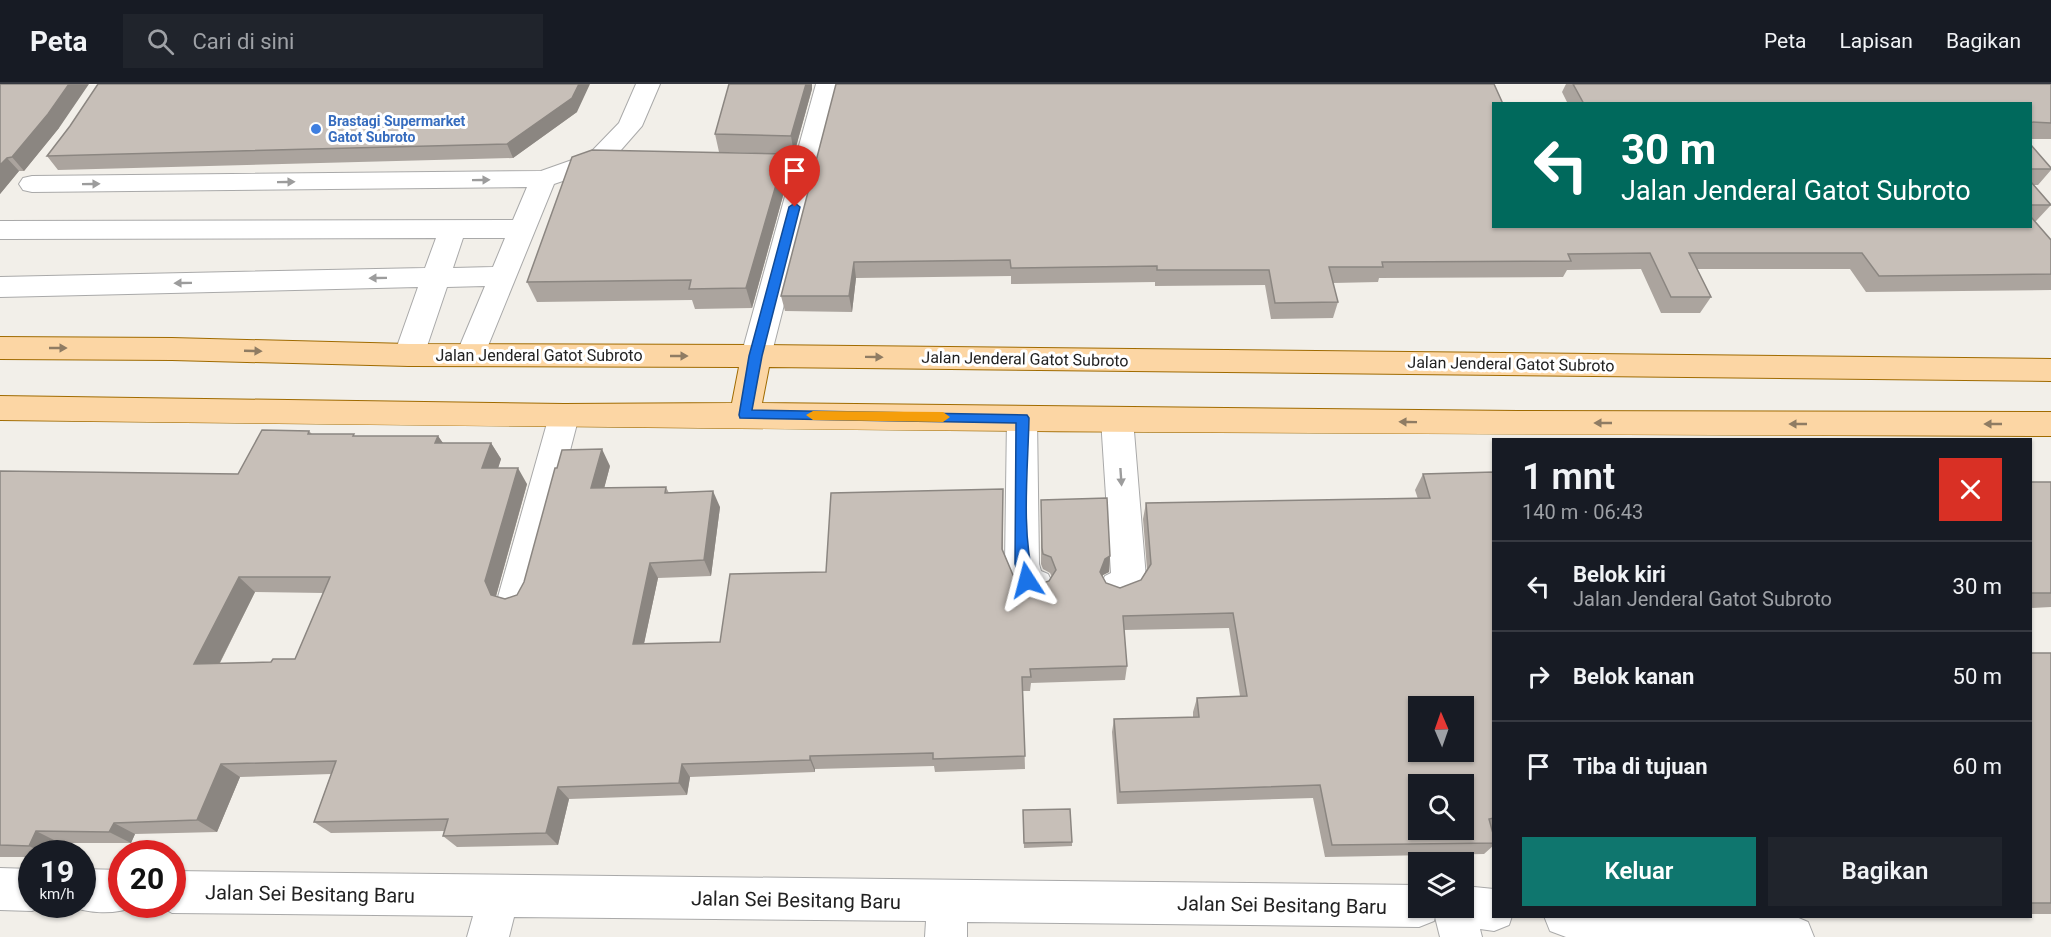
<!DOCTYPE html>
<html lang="id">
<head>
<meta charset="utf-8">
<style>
  body { margin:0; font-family:Roboto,sans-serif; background:#20242c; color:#f1f3f6; height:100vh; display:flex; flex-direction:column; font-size:22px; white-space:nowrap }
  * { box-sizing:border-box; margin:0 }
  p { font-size:20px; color:#9ea1a6 }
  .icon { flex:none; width:33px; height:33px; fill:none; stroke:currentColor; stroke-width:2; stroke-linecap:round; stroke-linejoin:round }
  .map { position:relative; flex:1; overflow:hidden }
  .details { position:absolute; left:1492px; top:354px; width:540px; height:480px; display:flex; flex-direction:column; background:#171b24; border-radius:0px; box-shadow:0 2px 4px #0004 }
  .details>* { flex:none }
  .top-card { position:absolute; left:1492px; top:18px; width:540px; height:126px; border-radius:0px; box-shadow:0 2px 4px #0004; background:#00695c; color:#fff; overflow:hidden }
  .needle { width:39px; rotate:358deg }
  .fabs { position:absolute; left:1408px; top:612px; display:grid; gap:12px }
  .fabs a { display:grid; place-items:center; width:66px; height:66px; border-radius:0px; background:#171b24; box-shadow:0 2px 4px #0004; font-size:30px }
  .speed { position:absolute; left:18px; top:756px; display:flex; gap:12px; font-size:30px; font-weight:700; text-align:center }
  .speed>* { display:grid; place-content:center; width:78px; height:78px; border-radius:50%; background:#171b24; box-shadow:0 2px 4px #0004; line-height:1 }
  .speed small { font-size:15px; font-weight:400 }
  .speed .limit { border:9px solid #d22; background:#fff; color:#111 }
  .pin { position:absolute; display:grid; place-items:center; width:51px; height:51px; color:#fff; margin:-62px -26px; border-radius:50% 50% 50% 0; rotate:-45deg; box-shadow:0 0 6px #0007 }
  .pin .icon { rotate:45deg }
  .me { position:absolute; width:66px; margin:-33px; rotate:351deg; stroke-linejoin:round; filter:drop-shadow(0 0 4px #0008) }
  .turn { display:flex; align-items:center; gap:21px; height:126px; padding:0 30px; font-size:27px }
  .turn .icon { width:78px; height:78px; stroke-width:2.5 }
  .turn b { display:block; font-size:42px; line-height:51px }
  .round { display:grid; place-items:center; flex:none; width:63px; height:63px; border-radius:0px; background:#20242c }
  .summary { display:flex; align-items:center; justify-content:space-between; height:102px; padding:0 30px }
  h1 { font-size:36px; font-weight:600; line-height:45px }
  .primary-button { display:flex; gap:12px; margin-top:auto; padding:12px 30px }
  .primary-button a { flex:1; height:69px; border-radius:0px; background:#0f766e; color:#fff; font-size:24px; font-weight:600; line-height:69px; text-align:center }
  .primary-button a+a { background:#20242c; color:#f1f3f6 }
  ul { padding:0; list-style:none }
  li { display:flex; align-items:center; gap:18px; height:90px; padding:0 30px; border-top:2px solid #363941 }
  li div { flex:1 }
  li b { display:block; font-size:22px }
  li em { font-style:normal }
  header { display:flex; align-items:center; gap:36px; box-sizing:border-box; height:84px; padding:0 30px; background:#171b24; border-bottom:2px solid #363941 }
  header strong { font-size:28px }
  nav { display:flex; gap:33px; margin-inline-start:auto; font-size:21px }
  .search { width:420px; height:54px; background:#20242c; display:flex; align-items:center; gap:15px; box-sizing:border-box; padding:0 21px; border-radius:0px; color:#9ea1a6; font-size:22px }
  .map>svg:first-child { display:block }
</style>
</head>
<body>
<header>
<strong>Peta</strong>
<div class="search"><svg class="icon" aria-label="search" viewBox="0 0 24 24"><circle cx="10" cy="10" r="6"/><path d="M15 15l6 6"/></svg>Cari di sini</div>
<nav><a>Peta</a><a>Lapisan</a><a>Bagikan</a></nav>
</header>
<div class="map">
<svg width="2051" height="853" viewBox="0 0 2051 853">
  <rect width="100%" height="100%" fill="#f2efe9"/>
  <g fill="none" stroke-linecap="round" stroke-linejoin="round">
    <defs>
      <path id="minor" d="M 636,0 L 660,0 L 642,42 L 607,82 L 554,100 L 481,279 L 471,282 L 461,279 L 456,271 L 485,202 L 447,203 L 424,271 L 419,279 L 409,282 L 399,279 L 394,271 L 418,203 L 0,213 L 0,193 L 425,184 L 436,154 L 0,155 L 0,137 L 513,136 L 527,103 L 32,108 L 23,106 L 19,100 L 23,94 L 32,92 L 541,87 L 589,70 L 619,39 ZM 463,154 L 505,154 L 493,183 L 453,184 Z
        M 816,0 L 840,0 L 771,272 L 766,280 L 756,283 L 746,280 L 741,272 Z
        M 564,320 L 575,324 L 579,332 L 532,513 L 527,524 L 515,528 L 503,524 L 498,513 L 549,332 L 553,324 Z
        M 1022,322 L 1033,326 L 1037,334 L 1039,480 L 1041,487 L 1048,490 L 1053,500 L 1048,510 L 1036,515 L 1015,506 L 1005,480 L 1007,334 L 1011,326 Z
        M 1117,323 L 1128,327 L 1133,335 L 1146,494 L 1138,509 L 1117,517 L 1105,512 L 1100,502 L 1105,492 L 1111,489 L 1101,335 L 1106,327 Z
        M 0,784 L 32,785 L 32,820 L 47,821 L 32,827 L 0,826 Z
        M 82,785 L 122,786 L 122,820 L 137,822 C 115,831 89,830 67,821 L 82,820 Z
        M 172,787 L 1419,801 L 1419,824 L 1464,824 L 1464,802 L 1494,805 L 1494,832 L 1512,832 L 1509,841 L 1494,847 L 1480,845 L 1482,853 L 1440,853 L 1435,833 L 1434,837 L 1419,843 L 967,838 L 967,853 L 925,853 L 926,837 L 514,833 L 509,853 L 467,853 L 473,832 L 172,829 L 157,820 L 172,820 Z
        M 1544,832 L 1794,832 L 1808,838 L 1814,853 L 1566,853 L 1550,847 Z"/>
      <path id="major" d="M 0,253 L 172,254 L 409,260 L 756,261 L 2051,275 L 2051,297 L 769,283 L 762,319 L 1518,327 L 2051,328 L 2051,352 C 1367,351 684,345 0,336 L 0,312 L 564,320 L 732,319 L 739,283 L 409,282 L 172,276 L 0,275 Z"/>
    </defs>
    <!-- minor casing -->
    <use href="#minor" stroke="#a9a9a9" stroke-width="2"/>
    <!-- major casing -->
    <use href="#major" stroke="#a06b00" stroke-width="2"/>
    <!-- minor -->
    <use href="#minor" fill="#fff" fill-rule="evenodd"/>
    <!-- major -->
    <use href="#major" fill="#fcd6a4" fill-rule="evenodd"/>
  </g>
  <!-- wall -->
  <path fill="#aba49e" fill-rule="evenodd" d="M 0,0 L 59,44 L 24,87 L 19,87 L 0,110 Z
    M 729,0 L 812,0 L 812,5 L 794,70 L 719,68 L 715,50 Z
    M 836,0 L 1494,142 L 2031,142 L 2031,61 L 2051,84 L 2051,86 L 2038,101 L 2034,101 L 2051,121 L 2036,137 L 2035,137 L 2051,156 L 2051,206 L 1866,208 L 1850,185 L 1697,185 L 1711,213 L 1700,229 L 1661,229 L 1641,185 L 1567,186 L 1563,193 L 1379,194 L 1378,198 L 1333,199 L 1338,218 L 1333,234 L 1271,235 L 1265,201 L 1155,202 L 1155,198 L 1011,200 L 1011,192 L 856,194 L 852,228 L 785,227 L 781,212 Z
    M 1566,0 L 2051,0 L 2051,55 L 2031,55 L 2031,20 L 1568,20 L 1562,8 Z
    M 577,28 L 513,74 L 58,86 L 47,72 Z
    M 785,70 L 789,90 L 752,224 L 695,225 L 692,216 L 537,218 L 527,198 Z
    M 309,347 L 312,350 L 355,352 L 438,352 L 443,359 L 491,359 L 501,375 L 498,384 L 527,400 L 496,512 L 505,515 L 517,511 L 610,382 L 604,404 L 666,403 L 669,409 L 720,423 L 711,492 L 658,494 L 644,559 L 720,558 L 826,488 L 1003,405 L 1003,467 L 1013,491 L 1035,502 L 1049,497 L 1052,493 L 1050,489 L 1043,485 L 1041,480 L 1041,416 L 1110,472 L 1109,488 L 1103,491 L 1102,493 L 1106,499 L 1120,504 L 1141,496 L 1147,485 L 1143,435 L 1146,419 L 1418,415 L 1415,406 L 1423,390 L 1494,388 L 1494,746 L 1492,746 L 1494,753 L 1494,761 L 1484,770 L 1325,773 L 1313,714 L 1117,720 L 1112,648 L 1114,635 L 1193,633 L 1193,628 L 1197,614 L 1240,612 L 1229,544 L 1124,546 L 1127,582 L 1125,596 L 1031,599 L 1030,607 L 1023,607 L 1025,685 L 935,688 L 934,682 L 815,685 L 815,688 L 690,693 L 687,711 L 569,715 L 558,761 L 457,763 L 443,752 L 444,747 L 331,749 L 314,738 L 331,690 L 240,693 L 217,748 L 135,750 L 131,759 L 60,759 L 54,770 L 32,770 L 32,773 L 0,773 L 0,387 L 238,390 ZM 255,508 L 324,509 L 295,575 L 271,578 L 220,579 Z
    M 2031,398 L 2051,398 L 2051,523 L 2031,524 Z
    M 2031,569 L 2051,569 L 2051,830 L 2031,830 Z
    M 1023,726 L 1072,758 L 1072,762 L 1024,764 Z"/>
  <!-- shaded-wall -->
  <path fill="#8b8681" d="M 69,0 L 89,0 L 59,44 L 24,87 L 12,73 Z
    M 579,0 L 590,0 L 577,28 L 513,74 L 507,60 Z
    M 806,0 L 812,0 L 812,5 L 794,70 L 791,52 Z
    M 785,70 L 789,90 L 752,224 L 746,204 Z
    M 7,74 L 19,87 L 0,110 L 0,81 Z
    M 854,178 L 856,194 L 852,228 L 849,212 Z
    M 438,352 L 449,368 L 435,359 Z
    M 491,359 L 501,375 L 493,400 L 482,384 Z
    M 602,365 L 610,382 L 600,420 L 591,404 Z
    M 518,384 L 527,400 L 496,512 L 491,511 L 485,497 Z
    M 713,407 L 720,423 L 711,492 L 704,476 Z
    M 1110,472 L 1109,488 L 1103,491 L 1098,503 L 1100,488 L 1105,475 Z
    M 650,479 L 658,494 L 641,574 L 633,560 Z
    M 239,493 L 255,508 L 212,594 L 194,580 Z
    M 810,672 L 815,685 L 815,688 L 810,676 Z
    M 221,680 L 240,693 L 217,748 L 197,736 Z
    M 682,680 L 690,693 L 687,711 L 679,699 Z
    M 558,703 L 569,715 L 558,761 L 546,749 Z
    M 114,739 L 135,750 L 131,759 L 109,748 Z
    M 36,747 L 60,759 L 54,770 L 45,770 L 29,762 Z"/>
  <!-- building -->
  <path fill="#c7bfb8" stroke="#8b8681" stroke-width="1.5" fill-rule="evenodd" d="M 0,0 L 69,0 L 48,30 L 12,73 L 7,74 L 0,81 Z
    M 98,0 L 579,0 L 572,14 L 507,60 L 47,72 L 70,42 Z
    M 729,0 L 806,0 L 791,52 L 715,50 Z
    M 836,0 L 1494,0 L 1503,20 L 1494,20 L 1494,142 L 2031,142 L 2031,133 L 2051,156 L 2051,190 L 1879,192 L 1862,169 L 1689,169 L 1711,213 L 1671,213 L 1650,169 L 1568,170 L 1571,177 L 1382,178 L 1383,183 L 1329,183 L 1338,218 L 1275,219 L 1269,186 L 1157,186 L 1157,182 L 1011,184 L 1010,176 L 854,178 L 849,212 L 781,212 Z
    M 1573,0 L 2051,0 L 2051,39 L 2031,38 L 2031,20 L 1584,20 Z
    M 2031,61 L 2051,84 L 2051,85 L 2031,85 Z
    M 592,66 L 785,70 L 746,204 L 689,205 L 691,196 L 527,198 L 572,73 Z
    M 2031,98 L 2051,121 L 2031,121 Z
    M 262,346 L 309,347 L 308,350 L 354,350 L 353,352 L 438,352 L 435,359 L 491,359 L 482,384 L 518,384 L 485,497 L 491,511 L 505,515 L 517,511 L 524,498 L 555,384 L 557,384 L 562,366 L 602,365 L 591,404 L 666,403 L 665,409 L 713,407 L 704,476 L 650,479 L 633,560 L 720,558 L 730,490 L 826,488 L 831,409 L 1003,405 L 1002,465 L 1013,491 L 1035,502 L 1049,497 L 1056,486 L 1051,473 L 1043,470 L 1042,464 L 1041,416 L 1107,414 L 1110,472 L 1105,475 L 1100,488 L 1106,499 L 1120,504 L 1141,496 L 1151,480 L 1146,419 L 1430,414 L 1423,390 L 1494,388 L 1494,734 L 1489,735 L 1494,753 L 1494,759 L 1332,761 L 1320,701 L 1120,708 L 1114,635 L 1199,633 L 1197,614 L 1247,612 L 1233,529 L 1123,532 L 1127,582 L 1030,585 L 1031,593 L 1022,593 L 1025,672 L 933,675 L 933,669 L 810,672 L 810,676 L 682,680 L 679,699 L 558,703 L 546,749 L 443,752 L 448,735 L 314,738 L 336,677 L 221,680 L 197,736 L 114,739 L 109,748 L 36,747 L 29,762 L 0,761 L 0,387 L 238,390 ZM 239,493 L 330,493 L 295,575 L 273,575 L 271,578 L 194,580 ZM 1419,622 L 1464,622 L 1464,668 L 1419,668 ZM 1419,700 L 1464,700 L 1464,746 L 1419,746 Z
    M 2031,398 L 2051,398 L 2051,509 L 2031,509 Z
    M 2031,569 L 2051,569 L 2051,819 L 2031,819 Z
    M 1070,725 L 1072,758 L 1024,759 L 1023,726 Z"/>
  <!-- one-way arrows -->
  <defs><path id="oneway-solid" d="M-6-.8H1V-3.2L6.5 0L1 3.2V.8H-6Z" transform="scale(1.5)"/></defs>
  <g fill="#9c9c9c">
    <use href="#oneway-solid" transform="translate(481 96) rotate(-1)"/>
    <use href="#oneway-solid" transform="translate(286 98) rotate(-1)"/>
    <use href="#oneway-solid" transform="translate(91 100) rotate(-1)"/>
    <use href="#oneway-solid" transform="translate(378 194) rotate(179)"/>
    <use href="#oneway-solid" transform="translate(183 199) rotate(179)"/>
    <use href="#oneway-solid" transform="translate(1121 393) rotate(86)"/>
  </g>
  <g fill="#8f7c63">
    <use href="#oneway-solid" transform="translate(58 264)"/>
    <use href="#oneway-solid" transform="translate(253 267) rotate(2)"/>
    <use href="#oneway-solid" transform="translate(679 272)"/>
    <use href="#oneway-solid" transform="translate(874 273) rotate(1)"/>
    <use href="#oneway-solid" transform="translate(1408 338) rotate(-179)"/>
    <use href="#oneway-solid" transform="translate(1603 339) rotate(-180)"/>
    <use href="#oneway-solid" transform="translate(1798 340) rotate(-180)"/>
    <use href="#oneway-solid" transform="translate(1993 340) rotate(-180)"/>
  </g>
  <!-- route -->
  <path fill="#1a73e8" stroke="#114b97" stroke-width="1.5" d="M 795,119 L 800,123 L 762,272 L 752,326 L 1027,331 L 1029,334 C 1028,385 1021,447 1034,496 L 1032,500 L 1022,500 L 1015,480 L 1016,339 L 740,334 L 739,331 L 749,272 L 789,123 Z"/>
  <!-- slow -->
  <path fill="#f59e0b" d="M 813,327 L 943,328 L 950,333 L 943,338 L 813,336 L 806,331 Z"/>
  <!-- markers -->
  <circle fill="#3f7fe0" stroke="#fff" stroke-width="2" cx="316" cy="45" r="6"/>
  <g text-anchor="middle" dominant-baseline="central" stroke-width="6" stroke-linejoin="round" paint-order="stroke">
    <!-- far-shop labels -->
    <g font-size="14" font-weight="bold" fill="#366cbe" stroke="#fff" text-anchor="start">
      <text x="328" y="37">Brastagi Supermarket<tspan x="328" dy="16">Gatot Subroto</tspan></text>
    </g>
    <!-- street labels -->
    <g font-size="16" fill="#222" stroke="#fff">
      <text x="539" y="271">Jalan Jenderal Gatot Subroto</text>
      <text transform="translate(1025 275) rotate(1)">Jalan Jenderal Gatot Subroto</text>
      <text transform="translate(1511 280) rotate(1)">Jalan Jenderal Gatot Subroto</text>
    </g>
    <!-- near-street labels -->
    <g font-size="20" fill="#222" stroke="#fff">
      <text transform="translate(310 810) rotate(1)">Jalan Sei Besitang Baru</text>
      <text transform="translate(796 816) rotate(1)">Jalan Sei Besitang Baru</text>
      <text transform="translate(1282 821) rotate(1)">Jalan Sei Besitang Baru</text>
    </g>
  </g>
</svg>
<div class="fabs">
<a><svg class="needle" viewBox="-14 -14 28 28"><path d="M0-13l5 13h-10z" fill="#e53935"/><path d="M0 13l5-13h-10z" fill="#9ea1a6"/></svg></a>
<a><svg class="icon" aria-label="search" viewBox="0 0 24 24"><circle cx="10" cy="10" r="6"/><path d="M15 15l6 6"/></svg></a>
<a><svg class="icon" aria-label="layers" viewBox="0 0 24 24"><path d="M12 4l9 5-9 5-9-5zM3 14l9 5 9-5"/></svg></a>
</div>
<div class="speed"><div>19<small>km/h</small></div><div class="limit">20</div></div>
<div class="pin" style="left:795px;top:123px;background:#d93025"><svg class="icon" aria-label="arrive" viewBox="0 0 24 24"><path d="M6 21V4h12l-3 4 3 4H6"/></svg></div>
<svg class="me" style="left:1027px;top:496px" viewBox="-20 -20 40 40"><path d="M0-17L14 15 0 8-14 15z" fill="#1a73e8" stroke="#fff" stroke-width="4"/></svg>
<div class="top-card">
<div class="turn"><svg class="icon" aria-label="left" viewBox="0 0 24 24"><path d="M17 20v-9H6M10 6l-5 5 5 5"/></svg><div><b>30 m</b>Jalan Jenderal Gatot Subroto</div></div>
</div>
<section class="details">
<div class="summary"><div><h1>1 mnt</h1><p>140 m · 06:43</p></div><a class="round" style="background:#d93025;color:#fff"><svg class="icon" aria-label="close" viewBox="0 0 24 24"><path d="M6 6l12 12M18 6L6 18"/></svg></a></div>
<ul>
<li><svg class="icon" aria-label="left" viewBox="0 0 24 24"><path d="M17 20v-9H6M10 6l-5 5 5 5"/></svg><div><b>Belok kiri</b><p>Jalan Jenderal Gatot Subroto</p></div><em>30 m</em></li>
<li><svg class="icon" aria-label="right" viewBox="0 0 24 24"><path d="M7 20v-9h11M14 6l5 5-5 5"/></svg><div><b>Belok kanan</b></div><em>50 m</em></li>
<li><svg class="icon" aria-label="arrive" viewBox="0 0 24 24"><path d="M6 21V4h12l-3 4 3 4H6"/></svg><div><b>Tiba di tujuan</b></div><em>60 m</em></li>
</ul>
<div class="primary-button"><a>Keluar</a><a>Bagikan</a></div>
</section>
</div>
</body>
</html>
